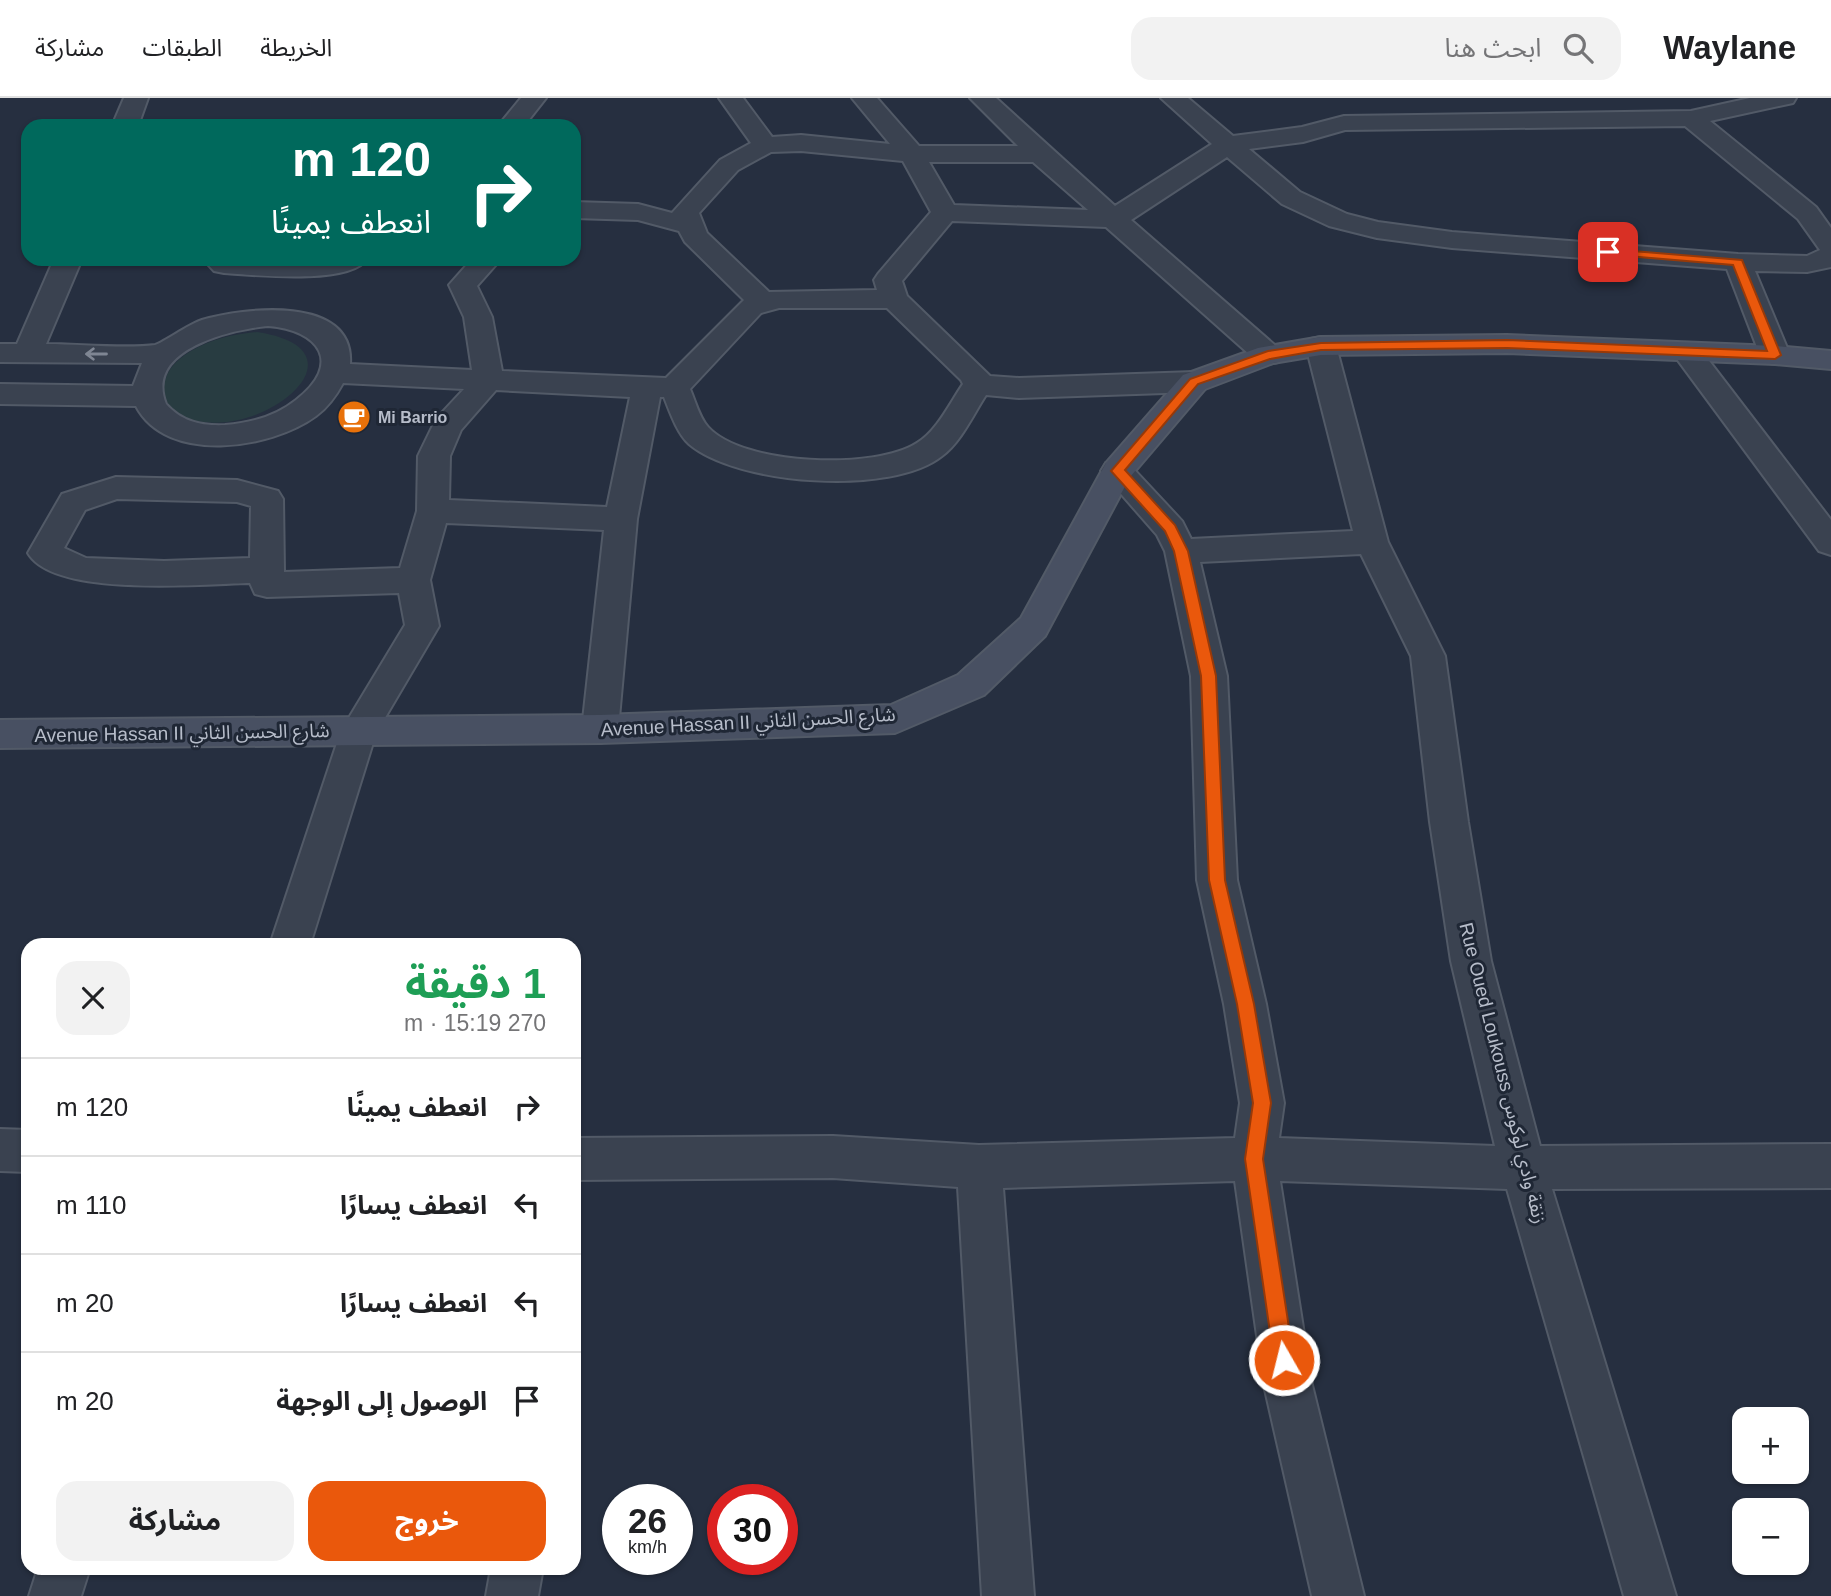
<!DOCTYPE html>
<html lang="ar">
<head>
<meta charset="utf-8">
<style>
  body { margin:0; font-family:Arial,"Noto Sans Arabic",sans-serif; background:#f2f2f2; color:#202124; direction:rtl; height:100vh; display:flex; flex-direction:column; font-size:26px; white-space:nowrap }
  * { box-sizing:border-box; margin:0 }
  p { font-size:23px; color:#757577 }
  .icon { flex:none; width:38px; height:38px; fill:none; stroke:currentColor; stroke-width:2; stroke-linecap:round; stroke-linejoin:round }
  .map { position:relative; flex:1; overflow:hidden; direction:ltr }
  .details { position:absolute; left:21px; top:840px; width:560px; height:637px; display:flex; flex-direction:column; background:#fff; border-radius:21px; box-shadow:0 2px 5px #0004; direction:rtl }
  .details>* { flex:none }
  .banner { position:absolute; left:21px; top:21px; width:560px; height:147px; border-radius:21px; box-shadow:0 2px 5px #0004; direction:rtl; background:#00695c; color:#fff; overflow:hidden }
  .buttons { position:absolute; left:1732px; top:1309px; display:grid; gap:14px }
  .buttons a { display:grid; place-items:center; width:77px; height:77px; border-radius:14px; background:#fff; box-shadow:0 2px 5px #0004; font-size:35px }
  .speed { position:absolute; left:602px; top:1386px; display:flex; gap:14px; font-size:35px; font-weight:700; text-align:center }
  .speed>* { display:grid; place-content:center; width:91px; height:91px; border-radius:50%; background:#fff; box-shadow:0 2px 5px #0004; line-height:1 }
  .speed small { font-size:18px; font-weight:400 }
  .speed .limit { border:10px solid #d22; background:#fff; color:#111 }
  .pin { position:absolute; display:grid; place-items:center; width:60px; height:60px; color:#fff; margin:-30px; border-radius:14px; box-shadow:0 4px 10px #0006 }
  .me { position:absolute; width:77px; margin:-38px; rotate:352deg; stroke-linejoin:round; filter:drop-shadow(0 0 5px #0008) }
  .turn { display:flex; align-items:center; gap:24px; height:147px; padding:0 35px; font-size:32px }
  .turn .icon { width:91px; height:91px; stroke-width:2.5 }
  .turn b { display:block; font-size:49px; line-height:60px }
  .round { display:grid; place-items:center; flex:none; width:74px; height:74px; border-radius:21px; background:#f2f2f2 }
  .summary { display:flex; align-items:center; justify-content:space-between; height:119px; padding:0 35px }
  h1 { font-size:42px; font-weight:700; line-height:52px; color:#1e9e55 }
  .cta { display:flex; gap:14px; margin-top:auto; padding:14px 35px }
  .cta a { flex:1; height:80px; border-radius:21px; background:#ea580c; color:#fff; font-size:28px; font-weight:700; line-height:80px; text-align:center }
  .cta a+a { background:#f2f2f2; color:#202124 }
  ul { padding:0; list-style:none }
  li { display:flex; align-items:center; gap:21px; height:98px; padding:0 35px; border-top:2px solid #e0e0e0 }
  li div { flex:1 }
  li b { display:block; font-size:26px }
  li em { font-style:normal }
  header { display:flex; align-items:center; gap:42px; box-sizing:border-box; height:98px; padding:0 35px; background:#fff; border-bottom:2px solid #e0e0e0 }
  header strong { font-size:33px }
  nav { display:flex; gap:38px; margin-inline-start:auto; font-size:24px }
  .search { width:490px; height:63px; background:#f2f2f2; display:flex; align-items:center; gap:18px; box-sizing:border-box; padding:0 24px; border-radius:21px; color:#757577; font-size:26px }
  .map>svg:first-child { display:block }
</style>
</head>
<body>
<header>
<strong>Waylane</strong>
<div class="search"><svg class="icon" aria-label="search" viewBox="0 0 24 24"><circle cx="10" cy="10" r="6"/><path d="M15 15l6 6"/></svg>ابحث هنا</div>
<nav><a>الخريطة</a><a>الطبقات</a><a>مشاركة</a></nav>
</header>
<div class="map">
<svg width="1831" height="1498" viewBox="0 0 1831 1498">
  <rect width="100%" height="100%" fill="#262f40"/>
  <!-- green -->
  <path fill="#283c41" d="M 257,234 C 370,251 270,338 197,323 C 152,313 155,273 191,253 C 212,241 234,236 257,234 Z"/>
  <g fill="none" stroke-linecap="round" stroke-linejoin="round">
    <defs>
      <path id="street" d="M 124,0 L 148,0 L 138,28 L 112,28 Z
        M 521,0 L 546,0 L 524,28 L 498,28 Z
        M 719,0 L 743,0 L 772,39 L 801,37 L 890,46 L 852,0 L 877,0 L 919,48 L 1018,48 L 970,0 L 996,0 L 1115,108 L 1212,46 L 1161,0 L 1188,0 L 1233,38 L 1302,29 L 1344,18 L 1691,13 L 1750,0 L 1796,0 L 1793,5 L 1710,23 L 1816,109 L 1831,130 L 1831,169 L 1807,174 L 1755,173 L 1790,257 L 1785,264 L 1775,266 L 1765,264 L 1760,257 L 1727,171 L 1452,150 L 1377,140 L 1329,128 L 1282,106 L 1227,59 L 1131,122 L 1278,250 L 1283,257 L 1278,264 L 1268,266 L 1258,264 L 1106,129 L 952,123 L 902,183 L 907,198 L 990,278 L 1019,280 L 1194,274 L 1205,277 L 1209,284 L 1205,291 L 1194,294 L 1019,300 L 986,297 C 973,317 961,344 942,358 C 892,398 737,387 689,346 C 677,335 670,314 664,299 L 660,299 L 637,421 L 618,631 L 613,641 L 600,645 L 587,641 L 582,631 L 604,432 L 446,425 L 430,482 L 439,528 L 376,635 L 310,847 L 270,847 L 341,633 L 405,527 L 399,495 L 267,499 L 255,496 L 250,485 C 203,486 54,500 28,455 L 62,396 L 116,379 L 237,382 L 278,393 L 283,401 L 284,474 L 400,470 L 417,413 L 418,358 L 436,321 L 464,291 L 343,285 C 336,298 328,309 316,318 C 271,351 167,367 136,308 L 0,306 L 0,286 L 133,288 L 142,265 L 0,264 L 0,246 L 17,246 L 54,161 L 82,161 L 46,246 C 78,246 125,251 155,247 C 161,246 189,226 202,222 C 242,210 355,196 350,266 L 472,272 L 464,219 L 449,187 L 472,161 L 501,161 L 477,188 L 492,219 L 502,273 L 666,280 L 744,202 L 685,144 L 679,133 L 638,122 L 574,120 L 574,104 L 638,106 L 672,115 L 720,62 L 751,45 ZM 1685,28 L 1798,121 L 1820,152 L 1807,158 L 1738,156 L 1452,134 L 1378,124 L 1347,116 L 1300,94 L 1249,51 L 1303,44 L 1345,32 ZM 801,53 L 903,63 L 931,114 L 878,176 L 874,182 L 877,192 L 769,194 L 707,135 L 699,115 L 738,72 L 771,54 ZM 929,64 L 1033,64 L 1088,112 L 954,107 ZM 779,210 L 887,210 L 961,282 L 963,286 C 950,305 937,333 917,345 C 876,372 743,368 708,329 C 699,319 695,302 690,291 L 761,215 ZM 268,228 C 320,232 343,266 296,302 C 276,318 251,325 225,327 C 202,328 182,324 166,306 C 144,251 231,232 268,228 ZM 496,292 L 630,299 L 607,409 L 449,402 L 450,358 L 461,332 ZM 117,401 L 237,404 L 251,408 L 250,460 L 164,463 L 86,460 L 64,450 L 85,412 Z
        M 203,161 L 367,161 C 349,187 254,177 224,175 L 214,173 Z
        M 1321,239 L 1331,241 L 1336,248 L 1388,444 L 1445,558 L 1468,724 L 1491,863 L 1540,1048 L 1831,1046 L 1831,1090 L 1552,1091 L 1676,1498 L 1624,1498 L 1507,1091 L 1280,1083 L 1312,1287 L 1364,1498 L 1312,1498 L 1264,1287 L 1235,1083 L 1003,1090 L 1034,1498 L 982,1498 L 958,1089 L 833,1080 L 574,1082 L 574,1040 L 833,1038 L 979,1047 L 1235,1040 L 1240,1005 L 1224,906 L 1197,782 L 1191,578 L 1165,453 L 1157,437 L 1101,373 L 1106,365 L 1117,362 L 1128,365 L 1182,423 L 1191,441 L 1353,433 L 1306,248 L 1311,241 ZM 1361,456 L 1411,558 L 1430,724 L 1451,863 L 1495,1048 L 1279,1040 L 1284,1005 L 1266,906 L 1237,782 L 1227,578 L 1200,464 Z
        M 1687,245 L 1697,247 L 1831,422 L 1831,457 L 1819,453 L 1677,261 L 1672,254 L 1677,247 Z
        M 0,1031 L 28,1032 L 28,1074 L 0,1073 Z
        M 38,1470 L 90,1470 L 81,1498 L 29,1498 Z
        M 491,1470 L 543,1470 L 538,1498 L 486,1498 Z"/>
      <path id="secondary" d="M 1507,237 L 1775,248 L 1831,253 L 1831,271 L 1775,266 L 1507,255 L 1321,257 L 1273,265 L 1205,291 L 1130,379 L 1045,538 L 984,597 L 895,635 L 600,645 L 0,650 L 0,622 L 600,617 L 891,607 L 958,577 L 1021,520 L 1106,365 L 1183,277 L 1258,250 L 1321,239 Z"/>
    </defs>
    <!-- street casing -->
    <use href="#street" stroke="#525a67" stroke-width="4"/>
    <!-- secondary casing -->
    <use href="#secondary" stroke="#525a67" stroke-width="4"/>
    <!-- street -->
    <use href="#street" fill="#3a4250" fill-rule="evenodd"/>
    <!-- secondary -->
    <use href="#secondary" fill="#485062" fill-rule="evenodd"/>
  </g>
  <!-- one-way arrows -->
  <defs><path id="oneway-shaft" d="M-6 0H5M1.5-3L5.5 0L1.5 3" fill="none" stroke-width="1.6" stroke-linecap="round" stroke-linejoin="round" transform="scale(1.75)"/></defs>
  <use stroke="#7f8693" href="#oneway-shaft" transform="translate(96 256) rotate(-180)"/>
  <!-- route -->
  <path fill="#ea580c" stroke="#983908" stroke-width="2" d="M 1608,151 L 1742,162 L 1781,257 L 1775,261 L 1507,250 L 1321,252 L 1270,261 L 1198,286 L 1125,372 L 1175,427 L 1188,453 L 1216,578 L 1225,782 L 1254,906 L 1271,1005 L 1263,1061 L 1294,1262 L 1291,1269 L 1284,1272 L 1277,1269 L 1274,1262 L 1245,1061 L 1253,1005 L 1237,906 L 1209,782 L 1201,578 L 1174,453 L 1165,433 L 1111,373 L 1190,281 L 1268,253 L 1321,245 L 1507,242 L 1767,253 L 1733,167 L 1604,156 L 1604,152 Z"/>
  <!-- icons -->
  <defs>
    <symbol id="cafe-disc" viewBox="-11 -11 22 22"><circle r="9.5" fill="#e8710a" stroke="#1f2735"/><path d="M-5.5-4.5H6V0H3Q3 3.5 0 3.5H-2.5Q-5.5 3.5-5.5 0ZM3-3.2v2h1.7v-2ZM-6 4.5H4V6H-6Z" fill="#fff"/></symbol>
  </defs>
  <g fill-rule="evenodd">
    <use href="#cafe-disc" x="335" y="300" width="38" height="38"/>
  </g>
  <g text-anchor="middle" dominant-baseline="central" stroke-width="6" stroke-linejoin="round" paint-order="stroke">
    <!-- far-poi labels -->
    <g font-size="16" font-weight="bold" fill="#b7bdca" stroke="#1f2735" text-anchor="start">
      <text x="378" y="319">Mi Barrio</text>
    </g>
    <!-- street labels -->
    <g font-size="19" fill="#b7bdca" stroke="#1f2735">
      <text transform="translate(748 624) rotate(-3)">Avenue Hassan II شارع الحسن الثاني</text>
      <text transform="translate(182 635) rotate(-1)">Avenue Hassan II شارع الحسن الثاني</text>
      <text transform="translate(1503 975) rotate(76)">Rue Oued Loukouss زنقة وادي لوكوس</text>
    </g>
  </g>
</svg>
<div class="buttons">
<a>+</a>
<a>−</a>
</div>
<div class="speed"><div>26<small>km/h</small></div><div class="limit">30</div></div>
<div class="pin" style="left:1608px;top:154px;background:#d93025"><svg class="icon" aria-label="arrive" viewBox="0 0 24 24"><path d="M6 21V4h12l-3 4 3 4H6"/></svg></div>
<svg class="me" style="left:1284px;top:1262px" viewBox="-20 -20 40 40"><circle r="17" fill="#ea580c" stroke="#fff" stroke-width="3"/><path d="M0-11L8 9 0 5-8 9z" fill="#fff"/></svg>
<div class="banner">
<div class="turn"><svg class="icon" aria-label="right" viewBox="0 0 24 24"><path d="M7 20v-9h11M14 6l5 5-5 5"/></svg><div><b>120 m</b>انعطف يمينًا</div></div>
</div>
<section class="details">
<div class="summary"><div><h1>1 دقيقة</h1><p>270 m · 15:19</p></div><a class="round"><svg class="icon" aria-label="close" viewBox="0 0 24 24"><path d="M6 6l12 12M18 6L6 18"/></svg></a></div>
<ul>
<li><svg class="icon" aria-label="right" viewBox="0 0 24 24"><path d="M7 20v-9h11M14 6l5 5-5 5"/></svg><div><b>انعطف يمينًا</b></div><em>120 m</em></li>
<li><svg class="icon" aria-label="left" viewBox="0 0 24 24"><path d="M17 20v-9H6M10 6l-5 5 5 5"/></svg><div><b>انعطف يسارًا</b></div><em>110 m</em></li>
<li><svg class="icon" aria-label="left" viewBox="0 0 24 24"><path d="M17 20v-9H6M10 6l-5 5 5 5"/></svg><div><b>انعطف يسارًا</b></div><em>20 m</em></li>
<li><svg class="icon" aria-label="arrive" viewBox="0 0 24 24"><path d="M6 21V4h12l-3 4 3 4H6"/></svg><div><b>الوصول إلى الوجهة</b></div><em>20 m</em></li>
</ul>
<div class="cta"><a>خروج</a><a>مشاركة</a></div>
</section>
</div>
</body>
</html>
